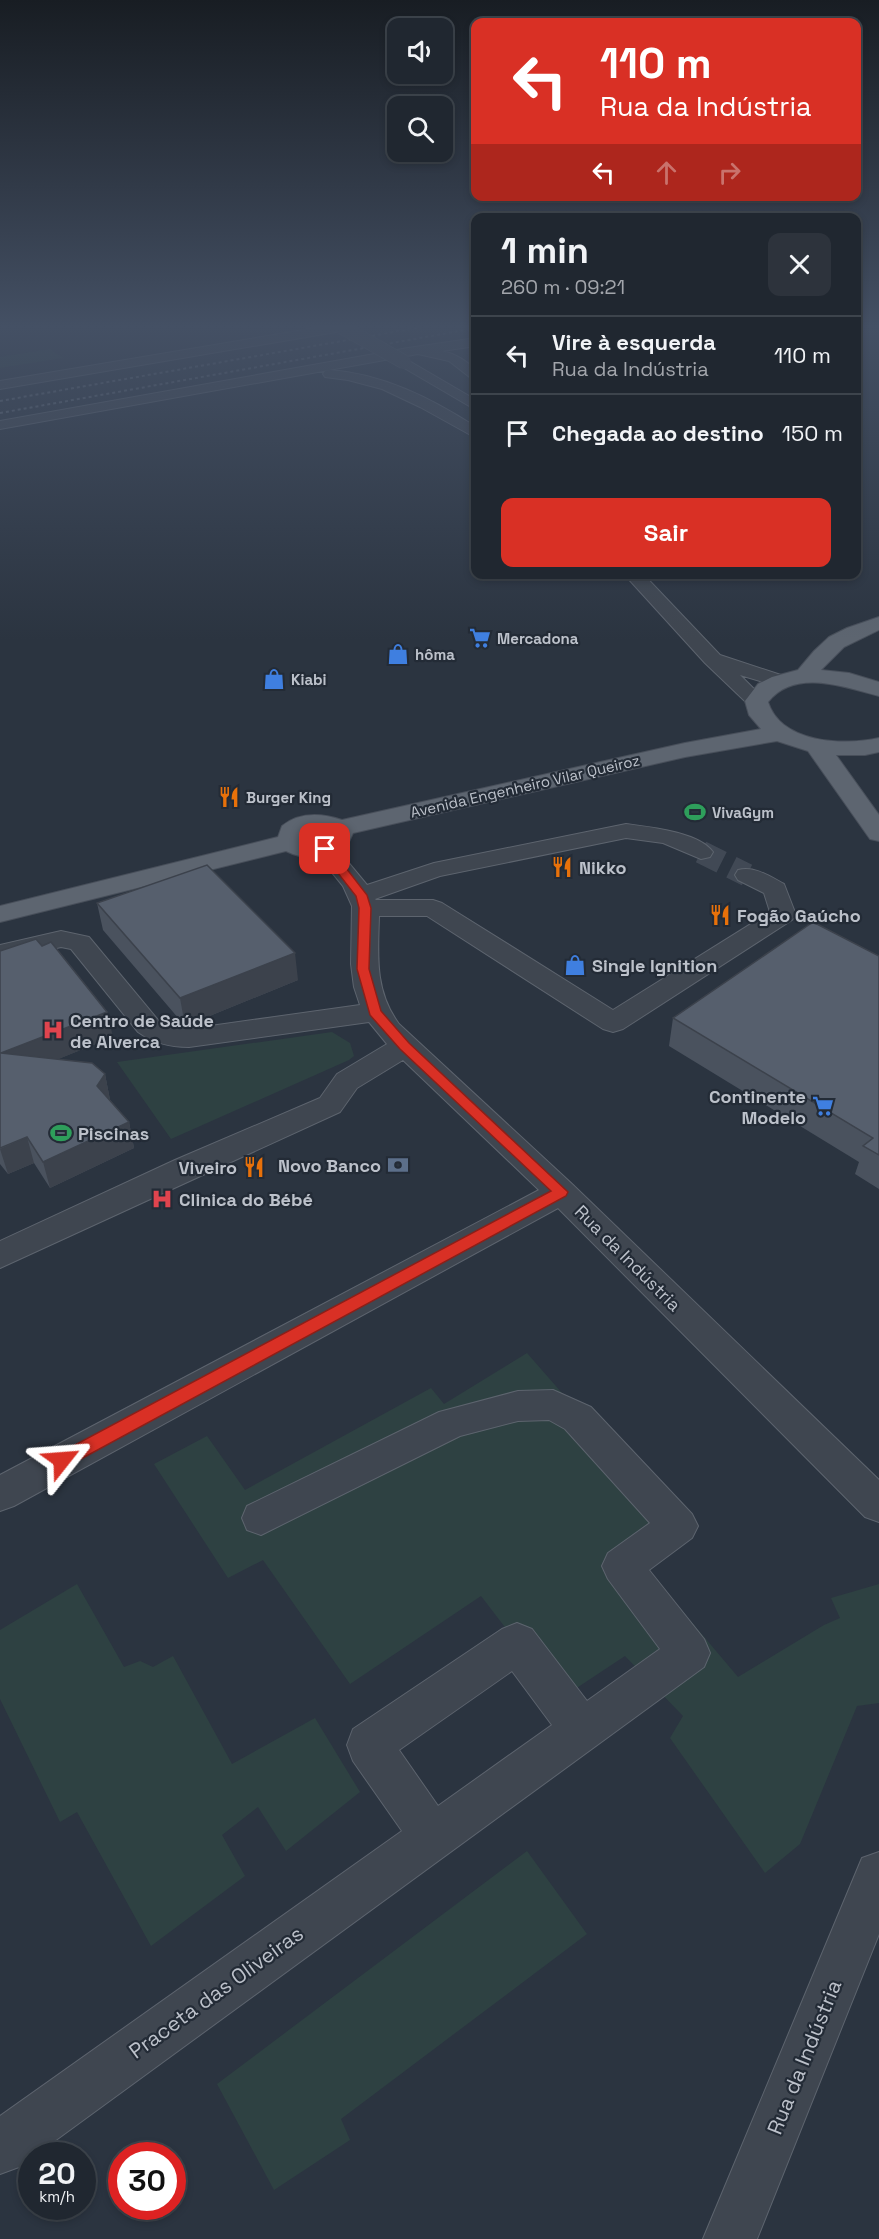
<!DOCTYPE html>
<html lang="pt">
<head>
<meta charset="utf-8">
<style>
  body { margin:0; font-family:"Space Grotesk",sans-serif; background:#2d333c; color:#f1f3f6; height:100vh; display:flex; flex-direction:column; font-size:22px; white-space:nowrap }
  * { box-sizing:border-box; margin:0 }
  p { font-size:20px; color:#a2a5ab }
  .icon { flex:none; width:33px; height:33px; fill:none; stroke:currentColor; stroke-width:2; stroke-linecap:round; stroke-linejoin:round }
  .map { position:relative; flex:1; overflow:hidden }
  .panel { position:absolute; left:471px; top:213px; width:390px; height:366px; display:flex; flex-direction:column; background:#202730; border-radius:12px; box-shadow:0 3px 9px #0003,0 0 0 2px #3d444c }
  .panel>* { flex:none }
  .hud { position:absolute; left:471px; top:18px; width:390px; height:183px; border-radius:12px; box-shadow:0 3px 9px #0003,0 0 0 2px #3d444c; background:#d93025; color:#fff; overflow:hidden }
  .buttons { position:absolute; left:387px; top:18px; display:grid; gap:12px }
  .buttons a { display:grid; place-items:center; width:66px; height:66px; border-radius:12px; background:#202730; box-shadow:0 3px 9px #0003,0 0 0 2px #3d444c; font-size:30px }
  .speed { position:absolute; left:18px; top:2142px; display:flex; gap:12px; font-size:30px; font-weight:700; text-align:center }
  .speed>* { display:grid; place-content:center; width:78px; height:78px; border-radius:50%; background:#202730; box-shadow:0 3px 9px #0003,0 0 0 2px #3d444c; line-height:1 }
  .speed small { font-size:15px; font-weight:400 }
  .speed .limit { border:9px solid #d22; background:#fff; color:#111 }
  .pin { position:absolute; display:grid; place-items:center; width:51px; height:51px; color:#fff; margin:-26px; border-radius:12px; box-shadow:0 3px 9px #0006 }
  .me { position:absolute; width:66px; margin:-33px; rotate:62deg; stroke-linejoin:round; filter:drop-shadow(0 0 4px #0008) }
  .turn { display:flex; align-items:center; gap:21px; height:126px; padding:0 30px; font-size:27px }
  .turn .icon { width:78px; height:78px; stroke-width:2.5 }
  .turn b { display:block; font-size:42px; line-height:51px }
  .lanes { display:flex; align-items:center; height:57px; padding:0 30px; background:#0003; justify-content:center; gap:30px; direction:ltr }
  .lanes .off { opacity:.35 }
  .round { display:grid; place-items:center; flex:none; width:63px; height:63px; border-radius:12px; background:#2d333c }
  .overview { display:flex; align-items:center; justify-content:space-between; height:102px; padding:0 30px }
  h1 { font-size:36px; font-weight:800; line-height:45px }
  .button { display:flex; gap:12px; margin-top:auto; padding:12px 30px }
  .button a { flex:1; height:69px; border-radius:12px; background:#d93025; color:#fff; font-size:24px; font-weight:800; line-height:69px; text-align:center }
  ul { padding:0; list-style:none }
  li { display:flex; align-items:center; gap:18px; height:78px; padding:0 30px; border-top:2px solid #3d444c }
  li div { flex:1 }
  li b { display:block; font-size:22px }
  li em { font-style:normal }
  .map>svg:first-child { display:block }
</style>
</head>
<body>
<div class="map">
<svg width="879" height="2239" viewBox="0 0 879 2239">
  <rect width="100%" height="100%" fill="#2b3440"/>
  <!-- green -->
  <path fill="#2e4142" d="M 50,349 L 63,358 L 0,368 L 0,357 Z
    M 332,1032 L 350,1043 L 354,1056 L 349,1060 L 171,1139 L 117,1062 Z
    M 527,1353 L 666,1512 L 624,1542 L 738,1677 L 824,1625 L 840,1618 L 831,1598 L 879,1584 L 879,1703 L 857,1706 L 800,1844 L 765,1873 L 670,1738 L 683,1716 L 625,1656 L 560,1699 L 481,1596 L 350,1684 L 263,1560 L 228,1578 L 154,1464 L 207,1436 L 245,1490 L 431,1388 L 444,1404 Z
    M 77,1584 L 124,1667 L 140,1661 L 153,1667 L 173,1656 L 232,1764 L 315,1718 L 360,1792 L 286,1851 L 258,1807 L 222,1835 L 245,1876 L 151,1946 L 77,1812 L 60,1822 L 0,1699 L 0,1630 Z
    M 527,1851 L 587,1934 L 341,2119 L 350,2140 L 274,2190 L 217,2084 Z"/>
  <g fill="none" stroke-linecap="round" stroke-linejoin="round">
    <!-- minor-tunnel -->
    <path stroke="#414955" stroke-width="23" stroke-dasharray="23 11" stroke-linecap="butt" d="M 701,852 L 747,875"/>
    <defs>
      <path id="minor" d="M 321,327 L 348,327 L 342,331 L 0,389 L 0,381 Z
        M 476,338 L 476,346 L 442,351 C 456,354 465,360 476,370 L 476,382 L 449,361 L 418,354 L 0,429 L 0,421 L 408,348 Z
        M 404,358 L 476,400 L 476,410 L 399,365 L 397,362 L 399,359 Z
        M 330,370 C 383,374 431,398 476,427 L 476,438 L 420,407 L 382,389 L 348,380 L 325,377 L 323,374 L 325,371 Z
        M 624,574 L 643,574 L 720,655 L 787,677 L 790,681 L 787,685 L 780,687 L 740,675 L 766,701 L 763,705 L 756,707 L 749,705 L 705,663 Z
        M 626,824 C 649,827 699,832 713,852 L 710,857 L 701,859 L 663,843 L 626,838 L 440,876 L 375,899 L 376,900 L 433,900 L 442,903 L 613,1010 L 770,912 L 764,893 L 738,880 L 735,875 L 738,870 C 755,866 769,876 784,884 L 796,915 L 792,920 L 623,1029 L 613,1032 L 603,1029 L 427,916 L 379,916 C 378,955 374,990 399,1024 L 572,1184 L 879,1480 L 879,1522 L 865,1517 L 558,1208 L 14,1506 L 0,1511 L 0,1475 L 539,1190 L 403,1060 L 357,1088 L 340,1112 L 0,1268 L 0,1241 L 175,1160 L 320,1098 L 337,1074 L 387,1044 L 369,1022 L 189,1047 C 171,1047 153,1043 138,1032 L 71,949 L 61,947 L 0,961 L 0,945 L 61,931 L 89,937 L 158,1020 L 171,1028 L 189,1029 L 360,1005 L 354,987 L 351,964 L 352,906 L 343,886 L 313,849 L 317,844 L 325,842 L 333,844 L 367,885 L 434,863 Z
        M 553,1390 L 591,1407 L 692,1514 L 698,1526 L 692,1538 L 649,1570 L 704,1639 L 710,1653 L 704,1667 L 19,2167 L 0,2174 L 0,2116 L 402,1831 L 353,1761 L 347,1745 L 353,1729 L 502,1629 L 517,1623 L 532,1629 L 587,1701 L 660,1649 L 608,1579 L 602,1566 L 608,1553 L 650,1523 L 565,1429 L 549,1420 L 518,1421 L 460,1436 L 261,1535 L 247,1530 L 242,1518 L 247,1506 L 439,1412 L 518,1391 ZM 512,1671 L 552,1725 L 438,1806 L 399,1750 Z
        M 879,1852 L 879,1934 L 757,2239 L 703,2239 L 862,1858 Z"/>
      <path id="major" d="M 879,617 L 879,630 L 844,647 L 821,670 L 849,673 L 879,682 L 879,696 C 844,687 795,668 768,702 C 781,743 843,746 879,738 L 879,752 L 865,755 L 836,755 L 879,815 L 879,841 L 870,839 L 808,751 L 777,741 L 685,757 L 353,833 L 346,848 C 328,860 306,861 286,851 L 0,922 L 0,906 L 278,837 L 282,826 C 299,812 321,813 342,820 L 685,743 L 761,729 L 749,715 L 745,701 L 758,684 L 772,677 L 798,670 L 814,651 L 829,637 L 847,628 ZM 314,830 L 327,833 L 325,838 L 314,842 L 304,839 L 304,834 Z"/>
    </defs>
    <!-- minor casing -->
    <use href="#minor" stroke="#5d646e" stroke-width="2"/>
    <!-- major casing -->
    <use href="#major" stroke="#484f5a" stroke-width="2"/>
    <!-- minor -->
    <use href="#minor" fill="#3f4650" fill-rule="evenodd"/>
    <!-- major -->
    <use href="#major" fill="#5d6570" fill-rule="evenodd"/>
    <!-- rail -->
    <path stroke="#616a77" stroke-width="2" stroke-dasharray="3 3" stroke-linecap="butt" d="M 0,401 L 422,327
      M 0,413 L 476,328"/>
    <defs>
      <path id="minor-bridge" d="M 342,327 L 404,362"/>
    </defs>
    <!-- minor-bridge casing -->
    <use href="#minor-bridge" stroke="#5d646e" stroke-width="15" stroke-linecap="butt"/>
    <!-- minor-bridge -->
    <use href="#minor-bridge" stroke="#3f4650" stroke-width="14"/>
  </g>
  <!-- wall -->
  <path fill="#4a525e" d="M 97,903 L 298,980 L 185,1026 L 103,930 Z
    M 0,951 L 113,1037 L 58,1059 L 105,1074 L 110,1100 L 129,1122 L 134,1148 L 50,1188 L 34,1163 L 8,1174 L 0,1164 Z
    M 879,956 L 879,1189 L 855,1174 L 859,1162 L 669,1046 L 673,1018 Z"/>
  <!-- shaded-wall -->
  <path fill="#3c424c" d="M 295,953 L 298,980 L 185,1026 L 180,998 Z
    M 107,1012 L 113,1037 L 9,1079 L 1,1053 Z
    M 105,1074 L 110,1100 L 103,1111 L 97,1086 Z
    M 129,1122 L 134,1148 L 50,1188 L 43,1162 Z
    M 27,1137 L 34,1163 L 8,1174 L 0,1149 Z"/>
  <!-- building -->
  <path fill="#565f6d" stroke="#3c424c" stroke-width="1.5" d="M 207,865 L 295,953 L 180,998 L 97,903 Z
    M 813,922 L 879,956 L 879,1155 L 863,1146 L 873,1138 L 673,1018 Z
    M 36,939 L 42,946 L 51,942 L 107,1012 L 1,1053 L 92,1063 L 105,1074 L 97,1086 L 129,1122 L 43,1162 L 27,1137 L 0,1148 L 0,951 Z"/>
  <!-- sky -->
  <linearGradient id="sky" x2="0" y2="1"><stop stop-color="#181d23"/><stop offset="0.51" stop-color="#445064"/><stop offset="1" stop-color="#445064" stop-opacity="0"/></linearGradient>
  <rect width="879" height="640" fill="url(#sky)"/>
  <!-- route -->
  <path fill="#d93025" stroke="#8d1f18" stroke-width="1.5" d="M 325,845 L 329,846 L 367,895 L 371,908 L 369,969 L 381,1011 L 409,1043 L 568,1192 L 566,1196 L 68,1466 L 62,1468 L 56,1466 L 54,1460 L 56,1455 L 551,1191 L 400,1049 L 370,1015 L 357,969 L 359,908 L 356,896 L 319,849 Z"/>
  <!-- icons -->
  <defs>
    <symbol id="supermarket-bare" viewBox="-9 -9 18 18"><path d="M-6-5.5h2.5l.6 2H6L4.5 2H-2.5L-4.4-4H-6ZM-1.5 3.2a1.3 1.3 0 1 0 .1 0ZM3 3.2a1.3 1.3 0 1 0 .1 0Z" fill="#3f7fe0" stroke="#232b36" stroke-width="2.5" paint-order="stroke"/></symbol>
    <symbol id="shop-bare" viewBox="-9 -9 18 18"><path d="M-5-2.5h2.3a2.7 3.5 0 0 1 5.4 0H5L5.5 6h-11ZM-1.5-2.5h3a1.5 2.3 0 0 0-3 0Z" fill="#3f7fe0" stroke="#232b36" stroke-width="2.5" paint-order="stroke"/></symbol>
    <symbol id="restaurant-bare" viewBox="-9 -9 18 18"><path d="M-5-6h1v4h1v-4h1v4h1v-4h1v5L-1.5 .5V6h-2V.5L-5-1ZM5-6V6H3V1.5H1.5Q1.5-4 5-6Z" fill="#e8710a" stroke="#232b36" stroke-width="2.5" paint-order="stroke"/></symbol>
    <symbol id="stadium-bare" viewBox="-9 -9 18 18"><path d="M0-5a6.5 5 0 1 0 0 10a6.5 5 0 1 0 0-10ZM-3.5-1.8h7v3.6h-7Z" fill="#2e9e5b" stroke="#232b36" stroke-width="2.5" paint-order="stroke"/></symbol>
    <symbol id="hospital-bare" viewBox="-9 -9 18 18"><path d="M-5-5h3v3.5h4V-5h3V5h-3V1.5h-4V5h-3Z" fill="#e0444e" stroke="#232b36" stroke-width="2.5" paint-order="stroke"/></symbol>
    <symbol id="bank-bare" viewBox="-9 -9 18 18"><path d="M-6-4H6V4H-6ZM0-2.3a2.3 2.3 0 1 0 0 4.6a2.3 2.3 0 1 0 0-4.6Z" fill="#5c6f8a" stroke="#232b36" stroke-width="2.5" paint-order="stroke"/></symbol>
  </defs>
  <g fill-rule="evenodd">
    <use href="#supermarket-bare" x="465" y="623" width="30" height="30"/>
    <use href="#shop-bare" x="383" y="639" width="30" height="30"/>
    <use href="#shop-bare" x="259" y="664" width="30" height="30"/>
    <use href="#restaurant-bare" x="214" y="782" width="30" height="30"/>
    <use href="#stadium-bare" x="680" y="797" width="30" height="30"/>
    <use href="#restaurant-bare" x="547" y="852" width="30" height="30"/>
    <use href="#restaurant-bare" x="705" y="900" width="30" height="30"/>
    <use href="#shop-bare" x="560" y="950" width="30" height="30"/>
    <use href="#hospital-bare" x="38" y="1015" width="30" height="30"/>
    <use href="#supermarket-bare" x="808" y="1091" width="30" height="30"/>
    <use href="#stadium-bare" x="46" y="1118" width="30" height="30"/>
    <use href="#bank-bare" x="383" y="1150" width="30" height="30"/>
    <use href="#restaurant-bare" x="239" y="1152" width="30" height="30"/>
    <use href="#hospital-bare" x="147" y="1184" width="30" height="30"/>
  </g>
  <g text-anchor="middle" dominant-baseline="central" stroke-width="4.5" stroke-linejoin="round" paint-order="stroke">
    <!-- far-poi labels -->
    <g font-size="15" font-weight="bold" fill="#bcc1ca" stroke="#232b36" text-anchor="start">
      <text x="497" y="638">Mercadona</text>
      <text x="415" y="654">hôma</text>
      <text x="291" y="679">Kiabi</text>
      <text x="246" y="797">Burger King</text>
      <text x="712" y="812">VivaGym</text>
    </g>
    <!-- far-street labels -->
    <g font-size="15" fill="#bcc1ca" stroke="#232b36">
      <text transform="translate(525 786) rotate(-13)">Avenida Engenheiro Vilar Queiroz</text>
    </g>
    <!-- poi labels -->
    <g font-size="18" font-weight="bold" fill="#bcc1ca" stroke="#232b36" text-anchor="start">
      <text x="579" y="867">Nikko</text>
      <text x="737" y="915">Fogão Gaúcho</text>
      <text x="592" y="965">Single Ignition</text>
      <text x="70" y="1020">Centro de Saúde<tspan x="70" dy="21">de Alverca</tspan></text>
      <text x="806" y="1096" text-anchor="end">Continente<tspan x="806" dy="21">Modelo</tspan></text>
      <text x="78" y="1133">Piscinas</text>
      <text x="381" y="1165" text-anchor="end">Novo Banco</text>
      <text x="237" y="1167" text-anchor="end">Viveiro</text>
      <text x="179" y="1199">Clinica do Bébé</text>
    </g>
    <!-- street labels -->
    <g font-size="18" fill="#bcc1ca" stroke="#232b36">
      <text transform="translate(628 1258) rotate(45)">Rua da Indústria</text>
    </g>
    <!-- near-street labels -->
    <g font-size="21" fill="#bcc1ca" stroke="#232b36">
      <text transform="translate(216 1992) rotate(-36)">Praceta das Oliveiras</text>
      <text transform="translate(804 2057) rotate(-68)">Rua da Indústria</text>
    </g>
  </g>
</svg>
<div class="buttons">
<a><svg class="icon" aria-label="sound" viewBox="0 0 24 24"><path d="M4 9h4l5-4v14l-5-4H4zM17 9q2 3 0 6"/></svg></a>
<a><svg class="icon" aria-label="search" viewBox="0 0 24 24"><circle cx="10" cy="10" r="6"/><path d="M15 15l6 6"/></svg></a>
</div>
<div class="speed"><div>20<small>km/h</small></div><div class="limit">30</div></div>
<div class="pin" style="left:325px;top:849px;background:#d93025"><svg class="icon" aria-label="arrive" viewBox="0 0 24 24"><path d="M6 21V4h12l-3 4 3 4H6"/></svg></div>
<svg class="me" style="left:62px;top:1460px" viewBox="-20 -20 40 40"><path d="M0-17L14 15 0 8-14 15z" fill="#d93025" stroke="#fff" stroke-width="4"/></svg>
<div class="hud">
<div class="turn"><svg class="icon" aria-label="left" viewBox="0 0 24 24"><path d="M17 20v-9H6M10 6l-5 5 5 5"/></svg><div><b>110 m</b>Rua da Indústria</div></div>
<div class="lanes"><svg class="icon" aria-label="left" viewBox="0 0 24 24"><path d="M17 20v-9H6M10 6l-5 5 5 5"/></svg><svg class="icon off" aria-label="ahead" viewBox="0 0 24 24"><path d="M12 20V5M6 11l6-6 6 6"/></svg><svg class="icon off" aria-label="right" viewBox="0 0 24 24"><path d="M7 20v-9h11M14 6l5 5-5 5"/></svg></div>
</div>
<section class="panel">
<div class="overview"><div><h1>1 min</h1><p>260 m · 09:21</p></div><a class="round"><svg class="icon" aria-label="close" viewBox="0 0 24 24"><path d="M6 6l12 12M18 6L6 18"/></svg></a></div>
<ul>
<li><svg class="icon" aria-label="left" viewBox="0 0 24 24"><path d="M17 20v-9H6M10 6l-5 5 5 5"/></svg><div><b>Vire à esquerda</b><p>Rua da Indústria</p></div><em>110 m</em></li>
<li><svg class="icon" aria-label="arrive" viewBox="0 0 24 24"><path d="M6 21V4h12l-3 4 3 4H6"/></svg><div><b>Chegada ao destino</b></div><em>150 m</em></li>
</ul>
<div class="button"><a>Sair</a></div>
</section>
</div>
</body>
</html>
